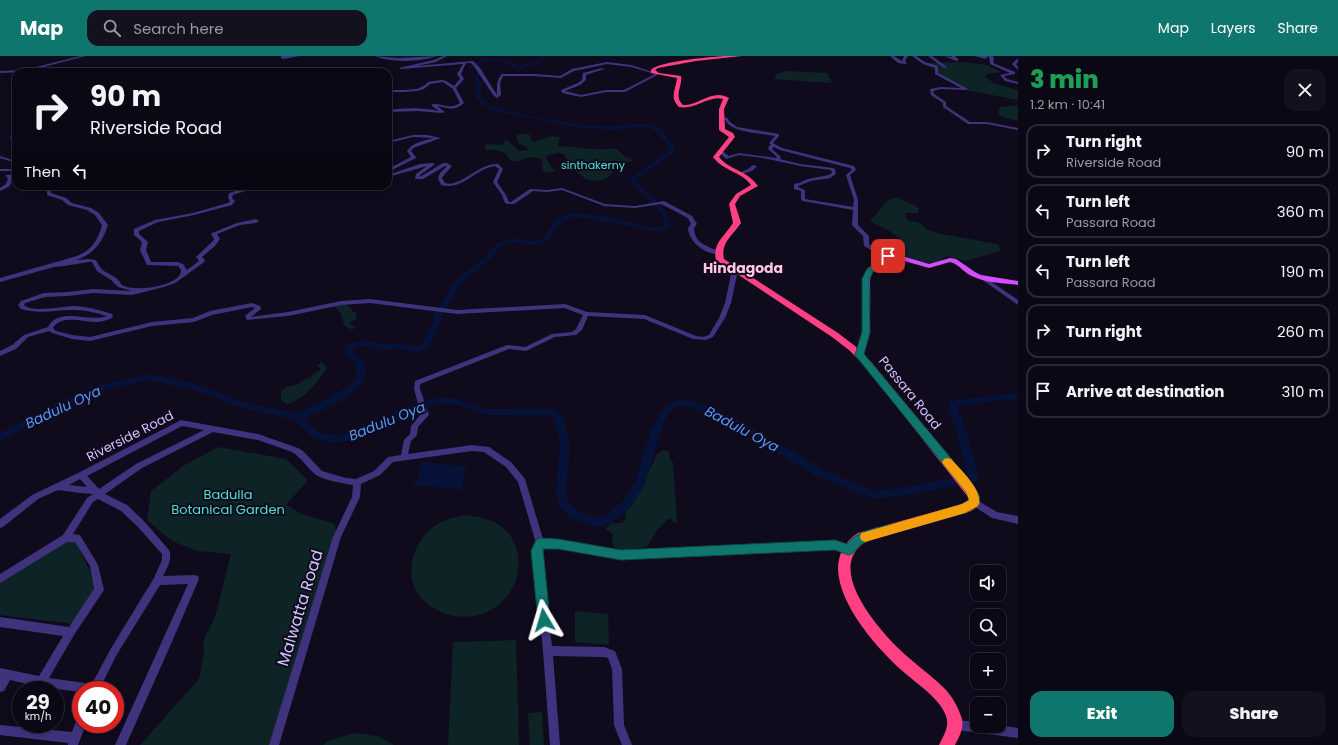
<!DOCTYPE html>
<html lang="en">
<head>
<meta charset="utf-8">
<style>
  body { margin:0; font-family:Poppins,sans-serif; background:#14111e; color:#f1f3f6; height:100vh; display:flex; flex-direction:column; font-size:15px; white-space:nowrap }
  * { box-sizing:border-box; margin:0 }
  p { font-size:13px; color:#9a9aa0 }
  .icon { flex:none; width:22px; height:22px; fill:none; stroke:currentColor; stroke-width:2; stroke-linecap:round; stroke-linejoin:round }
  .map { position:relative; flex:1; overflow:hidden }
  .details { display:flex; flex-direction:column; background:#0b0815; width:320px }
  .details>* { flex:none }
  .hud { position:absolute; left:12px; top:12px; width:380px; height:122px; border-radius:12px; box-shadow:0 2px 6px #0003,0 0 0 1px #2b2934; background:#0b0815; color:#f1f3f6; overflow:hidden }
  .controls { position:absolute; left:970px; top:509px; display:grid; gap:8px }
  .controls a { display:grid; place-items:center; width:36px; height:36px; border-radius:8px; background:#0b0815; box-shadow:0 2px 6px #0003,0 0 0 1px #2b2934; font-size:20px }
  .speed { position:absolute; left:12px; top:625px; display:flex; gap:8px; font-size:20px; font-weight:700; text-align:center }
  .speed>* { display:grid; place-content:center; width:52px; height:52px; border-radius:50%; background:#0b0815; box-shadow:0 2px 6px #0003,0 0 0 1px #2b2934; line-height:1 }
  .speed small { font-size:10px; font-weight:400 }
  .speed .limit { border:6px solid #d22; background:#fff; color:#111 }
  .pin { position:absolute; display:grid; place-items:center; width:34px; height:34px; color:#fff; margin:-17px; border-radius:8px; box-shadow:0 2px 6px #0006 }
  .me { position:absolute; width:44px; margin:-22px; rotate:353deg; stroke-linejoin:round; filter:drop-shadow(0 0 3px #0008) }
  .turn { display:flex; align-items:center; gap:14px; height:84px; padding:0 12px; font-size:18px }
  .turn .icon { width:52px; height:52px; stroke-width:2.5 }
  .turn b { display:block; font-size:28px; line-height:34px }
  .then { display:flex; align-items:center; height:38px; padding:0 12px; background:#0003; gap:8px; font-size:15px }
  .round { display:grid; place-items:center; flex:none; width:42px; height:42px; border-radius:12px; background:#14111e }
  .headline { display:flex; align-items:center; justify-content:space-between; height:68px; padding:0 12px }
  h1 { font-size:24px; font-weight:800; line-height:30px; color:#1e9e55 }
  .primary-button { display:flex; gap:8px; margin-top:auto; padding:8px 12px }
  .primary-button a { flex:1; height:46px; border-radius:12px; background:#0f766e; color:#fff; font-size:16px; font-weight:800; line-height:46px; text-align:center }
  .primary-button a+a { background:#14111e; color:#f1f3f6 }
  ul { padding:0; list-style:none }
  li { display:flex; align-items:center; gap:12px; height:54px; margin:0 8px 6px; padding:0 4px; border:2px solid #2b2934; border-radius:12px }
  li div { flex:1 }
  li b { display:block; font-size:15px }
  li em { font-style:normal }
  header { display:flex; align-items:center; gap:24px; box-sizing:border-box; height:56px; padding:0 20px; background:#0f766e; color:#fff }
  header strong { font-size:19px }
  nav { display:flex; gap:22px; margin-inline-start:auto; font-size:14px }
  .search { width:280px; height:36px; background:#14111e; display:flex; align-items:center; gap:10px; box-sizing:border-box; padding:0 14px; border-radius:12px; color:#9a9aa0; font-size:15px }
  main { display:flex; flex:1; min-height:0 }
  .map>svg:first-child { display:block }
</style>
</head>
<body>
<header>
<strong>Map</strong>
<div class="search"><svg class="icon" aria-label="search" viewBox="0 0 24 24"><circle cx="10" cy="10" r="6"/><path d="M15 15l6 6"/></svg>Search here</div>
<nav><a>Map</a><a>Layers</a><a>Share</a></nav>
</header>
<main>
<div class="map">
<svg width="1018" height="689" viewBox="0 0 1018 689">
  <rect width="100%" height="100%" fill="#0f0a1c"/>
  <!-- green -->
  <path fill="#0d2326" d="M 964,6 L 987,9 L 1001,16 L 987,18 L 985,21 L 994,27 L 1018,34 L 1018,44 L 965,34 L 966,33 L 936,17 L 938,12 L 924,7 Z
    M 786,15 L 827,17 L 832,27 L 774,23 L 777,18 Z
    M 1018,49 L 1018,65 L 1002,61 L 998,57 L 1000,51 Z
    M 520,78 L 528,78 L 531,80 L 531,84 L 534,86 L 552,80 L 560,81 L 558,90 C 579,90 594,96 616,92 L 624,100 L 634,105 L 615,108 L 613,109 C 615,124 595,128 584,122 C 575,116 568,107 564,98 L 558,97 L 545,100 L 552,112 L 556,114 C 553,117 547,117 543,115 L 542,103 L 530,101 L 516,106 L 510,104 L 506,98 L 496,94 L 487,94 L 484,90 L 488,88 L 503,89 L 505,84 L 507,84 L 519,95 L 528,94 L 527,91 C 521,89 517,87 516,80 Z
    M 897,141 L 919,152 L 918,157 L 905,157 L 907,164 L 920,167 L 927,173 L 936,177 L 998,188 L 1001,195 L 965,205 L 946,200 C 934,214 913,203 898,199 L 900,183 L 888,174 L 870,165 L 887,145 Z
    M 343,248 L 350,251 L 353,256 L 357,257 L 356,264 L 351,265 L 350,268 L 356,271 L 352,274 L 344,269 L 341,257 L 334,250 Z
    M 322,306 L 327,312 C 317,327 305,343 287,348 L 281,344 L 281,335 C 287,330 291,330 298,328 C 303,326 304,322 310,322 L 313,318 L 321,314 L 317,309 Z
    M 218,391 L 286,403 L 308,424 L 286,449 L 302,458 L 335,468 L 337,481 L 274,689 L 140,689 L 199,623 L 204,596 L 203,585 L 215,561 L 231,498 L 197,495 L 172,485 L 147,464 L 151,435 L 183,410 Z
    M 663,394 L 669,396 L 670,404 L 673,406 L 677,468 L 669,462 L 657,474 L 647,491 L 619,496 L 612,488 L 613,478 L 605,473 L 611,467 L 621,467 L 627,462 L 625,457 L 626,449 L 631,449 L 633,444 L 644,430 L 647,417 L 652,409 L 657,398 Z
    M 467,459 C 478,461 487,462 496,467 C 522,481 525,517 508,539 C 486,569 441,567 419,539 C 402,517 415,483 436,469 C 445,463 456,461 467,459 Z
    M 67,484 L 75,485 L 91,517 L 94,535 L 73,568 L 0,559 L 0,525 Z
    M 575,555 L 608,558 L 609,589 L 575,586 Z
    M 516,584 L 519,689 L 448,689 L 453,586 Z
    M 542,656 L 544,689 L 530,689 L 528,657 Z
    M 354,677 L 377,680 L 394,689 L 323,689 L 328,685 Z"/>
  <!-- water -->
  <path fill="#071238" d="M 421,406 L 466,410 L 462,434 L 413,429 L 414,424 L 418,424 Z"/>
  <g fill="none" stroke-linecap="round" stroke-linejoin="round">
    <!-- river -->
    <path fill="#071238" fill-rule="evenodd" d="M 542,0 L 546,0 C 542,5 525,14 518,13 C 512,13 507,6 501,5 C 492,3 483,6 475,9 L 474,11 L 479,12 L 481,18 L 478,23 L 482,27 C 479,42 479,44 493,52 C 530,59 578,72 615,70 C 627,70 642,65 654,70 C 663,74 670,85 676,92 L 673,97 L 636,124 C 643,138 672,150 670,171 L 659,176 L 594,163 L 573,161 L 569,162 L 562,166 L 546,186 L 533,189 L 512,186 L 502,189 L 490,203 L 461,227 L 445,255 L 440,260 L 442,262 L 430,290 L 427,294 L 414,296 L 401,293 L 385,294 L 362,290 L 355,292 L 353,296 C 356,300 362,302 364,307 C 373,336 324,353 304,362 L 310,369 L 321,377 L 338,379 L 344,378 L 409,350 L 438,342 L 453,342 L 488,353 L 552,353 L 557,355 L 563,362 L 570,386 L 566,439 L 569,447 L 577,455 L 596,461 L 604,460 L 622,446 L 635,426 L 651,374 L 660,358 L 665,350 L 680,343 L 700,347 L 741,365 L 824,414 L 874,435 L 913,430 L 968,419 L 954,368 L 948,354 L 950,345 L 1012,337 L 1018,340 L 1018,347 L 1011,343 L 958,350 L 958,354 L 964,368 L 979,422 L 978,425 L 913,438 L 874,443 L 816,420 L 735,371 L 695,352 L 681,350 L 671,354 L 667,361 L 661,374 L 645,428 L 630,452 L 611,467 L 596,471 L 570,462 L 560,450 L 556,439 L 560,386 L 554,363 L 548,359 L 537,360 L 488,359 L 453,348 L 438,348 L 415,355 L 348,385 L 331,387 L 321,384 L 309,379 L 295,364 L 242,352 L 194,334 L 149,324 L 103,334 L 74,346 L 0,385 L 0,377 L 68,342 L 98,329 L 149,318 L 196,328 L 243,346 L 297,357 L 327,343 L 350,329 L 354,325 L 356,320 L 355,307 L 350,304 L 345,296 L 349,288 L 362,284 L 385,288 L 401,287 L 414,290 L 422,289 L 434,262 L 432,259 L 438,253 L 455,224 L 486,201 L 498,187 L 511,182 L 533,185 L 542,183 C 549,175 554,163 565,159 C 582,152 631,167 650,171 L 658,172 L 664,170 C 665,155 642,137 632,128 L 630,124 L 632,121 L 669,95 L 670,92 L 656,76 L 651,72 L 638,71 L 614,74 L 581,72 L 490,54 L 478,45 L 475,36 L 478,27 L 474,23 L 477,18 L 475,14 L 469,11 C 477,2 497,0 508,5 C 512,6 516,9 519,11 L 540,3 Z"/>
    <!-- minor -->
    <path fill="#40337d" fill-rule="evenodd" d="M 80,0 L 86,0 L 24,16 L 0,17 L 0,15 L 24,14 Z
      M 281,0 L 300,0 L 283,3 L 281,2 Z
      M 375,0 L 398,2 L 437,0 C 422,6 390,7 375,0 Z
      M 443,0 L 447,0 L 436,6 L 417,10 L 473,5 L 480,12 L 497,39 C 497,31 496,24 502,18 L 534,18 L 560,20 L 572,13 L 607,6 L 631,9 L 659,18 L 625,36 L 606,36 L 581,41 L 562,37 L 561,34 L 578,27 L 582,24 L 583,17 L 602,12 L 604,13 L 586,19 L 586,24 L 580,29 L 565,35 L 581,39 L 606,34 L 624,34 L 655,18 L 631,11 L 607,8 L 574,15 L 561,22 L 534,20 L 503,20 L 500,27 L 501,39 L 497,42 L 493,39 L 474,10 L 471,7 L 466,7 L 461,18 L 464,23 L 456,32 L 464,47 C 453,56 449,52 437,50 L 445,56 L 441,57 L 418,55 L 388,56 L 388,54 C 405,52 422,51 439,55 L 432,50 L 432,48 C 443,47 450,54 460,47 L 453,33 L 443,26 L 430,28 L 424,33 L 417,35 L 404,36 L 388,36 L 388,34 L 404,34 L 417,33 L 425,29 L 428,26 L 441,24 L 446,25 L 454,30 L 460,23 L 457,18 L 463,8 L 401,13 L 399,12 L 434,4 Z
      M 890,0 L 894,0 L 902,5 L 904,0 L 908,0 L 905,5 L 907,7 L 905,8 L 898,7 Z
      M 912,0 L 916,0 L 925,6 L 938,10 L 938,17 L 968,33 L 966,34 L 941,33 L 933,35 L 934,38 L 946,46 L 946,50 L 970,66 L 987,66 L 1018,72 L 1018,74 L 987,68 L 968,68 L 943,51 L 943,47 L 931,39 L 930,33 L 941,31 L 961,32 L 935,18 L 935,12 L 923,8 Z
      M 928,0 L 932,0 L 947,11 L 944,12 Z
      M 944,0 L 952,1 L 951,0 L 955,0 L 959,4 L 956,5 Z
      M 975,0 C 982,0 987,0 993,0 L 994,4 L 993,7 L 1015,16 L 1015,18 L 1004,20 L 1007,23 L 1018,26 L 1018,28 L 1005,25 L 1000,19 L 1010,17 L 990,8 L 989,0 L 985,3 Z
      M 1017,3 L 1018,3 L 1018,6 L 1016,8 L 1018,11 L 1018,14 L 1012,8 Z
      M 721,61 L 728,62 L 729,65 L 737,71 L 779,78 L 779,80 L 773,87 L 782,92 L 854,110 L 856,114 L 850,119 L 858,144 L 858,169 L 869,180 L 869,188 L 888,200 L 888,202 L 884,202 L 864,190 L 863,180 L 852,169 L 853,154 L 803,145 L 801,144 L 801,135 L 794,133 L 794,128 L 799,127 L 808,123 L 829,119 L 832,117 L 831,114 L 800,110 L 763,102 L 739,99 L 726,103 L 719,96 L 719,94 L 721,94 L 729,100 L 739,97 L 776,102 L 777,101 L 768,93 L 769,90 L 771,89 L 769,87 L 775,80 C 761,77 732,77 725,64 L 720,63 L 719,62 ZM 774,91 L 780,94 L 850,112 L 852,114 L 846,119 L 854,144 L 853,151 L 805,143 L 805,134 L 798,131 L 798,130 L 811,125 L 830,122 L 836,118 L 835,113 L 833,112 L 800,108 L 780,103 L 781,101 L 772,93 Z
      M 16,79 L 16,81 L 11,82 L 9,81 Z
      M 413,79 L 427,79 L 441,82 L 413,92 L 411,95 L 416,101 L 416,102 L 388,116 L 388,113 L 411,101 L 407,95 C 413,86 424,85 434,82 L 413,81 L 388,87 L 388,85 Z
      M 0,100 L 16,105 L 16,107 L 0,102 Z
      M 432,107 L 434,107 L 434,109 L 420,119 L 420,121 L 443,107 L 447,107 L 452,110 L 444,119 L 442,122 L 445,127 C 461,132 478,107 498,108 L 503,113 L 497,126 L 506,139 L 509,146 L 511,146 L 530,133 L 547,134 L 562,132 L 605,148 L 635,150 L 664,145 L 692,160 L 697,168 L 694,172 C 695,190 709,189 721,197 L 720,198 C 705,199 689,186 688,172 L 691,168 L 688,162 L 661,148 L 635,152 L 604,150 L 562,134 L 547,136 L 533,135 L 514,148 L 507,148 L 505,147 L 502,139 L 493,126 L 499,113 L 495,110 C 475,113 462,135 441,129 L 438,122 L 440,117 L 447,110 L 445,110 L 423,123 L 415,123 L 416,118 L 427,110 L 388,121 L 388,119 L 420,108 Z
      M 753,109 L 757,110 L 752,115 L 741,118 L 739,117 L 748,113 Z
      M 0,113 L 16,113 L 16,115 L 0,115 Z
      M 16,118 L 16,120 L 11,121 L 12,123 L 10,130 L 0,135 L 0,132 L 6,128 L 8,123 L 6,120 L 6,119 Z
      M 53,130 L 58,130 L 51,135 L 51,137 L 66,142 L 72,147 L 91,152 L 99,157 L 108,169 C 102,187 94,198 76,204 L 89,203 L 96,204 C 103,218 105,214 116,222 C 119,224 120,227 122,229 C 134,236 170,231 179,220 C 180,219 181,216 181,214 L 178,210 L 147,209 L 140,194 L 142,186 L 134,179 L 134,173 L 155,164 L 193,157 L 228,147 L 230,145 L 228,142 L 229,137 L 249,131 L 261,130 L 233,139 L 232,142 L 235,145 L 232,149 L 194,159 L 158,166 L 139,175 L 139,178 L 148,186 L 146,194 L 151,206 L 178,206 L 183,208 L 187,214 L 199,205 L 196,201 L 197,200 L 213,185 L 214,183 L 211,178 L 212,177 L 237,167 L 256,163 L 259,165 L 256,167 L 240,169 L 217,178 L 220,183 L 215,190 L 202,201 L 205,204 L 203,207 L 175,227 L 164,231 L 132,239 L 93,237 L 68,240 L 45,241 L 25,247 L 24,249 C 28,252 33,253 38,253 C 50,253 61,251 72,250 C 86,250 99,254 112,258 L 113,259 L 112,262 C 107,264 102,266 96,266 C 84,266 61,258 53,272 L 56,275 L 72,279 L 90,281 L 152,266 L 193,262 L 210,255 L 252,247 L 260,250 L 261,253 L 251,261 L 288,256 L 341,245 L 370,243 L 457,254 L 565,248 L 587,256 L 645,259 L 696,280 L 703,281 L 709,279 L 719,262 L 725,247 L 732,214 L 733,213 L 737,213 L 738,214 L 731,247 L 725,262 L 713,281 L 706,284 L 693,283 L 644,263 L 588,260 L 582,274 L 576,279 L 555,281 L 526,295 L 509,293 L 420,328 L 420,333 L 429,359 L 418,371 L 417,379 L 411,385 L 408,398 L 472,389 L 489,391 L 512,407 L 525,423 L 543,483 L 558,484 L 621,495 L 835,485 L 852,490 L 853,493 L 852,496 L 849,497 L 835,493 L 621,503 L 558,492 L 543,491 L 541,495 L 552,590 L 604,591 L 615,595 L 622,613 L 624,669 L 632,689 L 622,689 L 614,669 L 612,613 L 608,602 L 604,601 L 553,600 L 560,689 L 550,689 L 543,595 L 533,495 L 536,487 L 518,426 L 506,411 L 484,396 L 472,395 L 393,406 L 380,419 L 361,428 L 360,441 L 341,481 L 279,689 L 269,689 L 333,481 L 352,441 L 353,429 C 345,428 321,423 316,419 C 307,412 302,402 292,396 L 258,384 L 213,376 L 142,412 L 105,438 L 127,449 L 143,464 L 169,494 C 173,503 167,512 163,520 L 195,519 L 198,520 L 199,523 L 171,588 L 126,689 L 115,689 L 188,528 L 160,529 L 116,600 L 99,634 L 81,634 L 81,636 L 41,631 L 10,624 L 4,635 L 0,636 L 0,612 L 39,620 L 63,580 L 0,571 L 0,561 L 69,571 L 94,533 L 90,510 L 75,486 L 67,486 L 0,527 L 0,518 L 63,479 L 87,442 L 93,438 L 80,437 L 58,434 L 38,443 L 3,471 L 0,472 L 0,463 L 32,439 L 78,417 L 181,364 L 258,378 L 298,392 L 303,395 L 322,415 L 346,422 L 356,423 L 374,415 L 388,401 L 401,399 L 404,384 L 410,378 L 411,370 L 421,358 L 414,333 L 415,325 L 507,289 L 525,291 L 552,278 L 572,276 L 576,273 L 583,259 L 564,252 L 457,258 L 370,247 L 341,249 L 288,260 L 247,264 L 245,260 L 246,259 L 255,252 L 252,251 L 212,259 L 194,266 L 152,270 L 90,285 L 72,283 L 52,277 L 49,275 L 28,281 L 16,293 L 0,300 L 0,295 L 12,289 L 24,279 L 48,271 C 59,250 89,267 107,260 C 96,257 86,254 75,254 C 56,253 41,259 21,253 L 18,249 L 21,245 L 44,237 L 68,236 L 93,233 L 132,235 L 118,231 L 111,224 L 97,215 L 92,206 L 89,206 L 64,210 L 54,211 L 0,226 L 0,222 L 77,200 C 92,194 98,184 102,169 L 95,159 L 87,154 L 68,149 L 62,144 L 47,139 L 47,135 ZM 182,370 L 204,374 L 136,408 L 99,433 L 87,420 ZM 80,423 L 87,431 L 69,429 ZM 98,443 L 121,455 L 137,470 L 162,498 L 162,504 L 154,522 L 110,594 L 92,628 L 49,622 L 74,579 L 104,534 L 98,509 L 80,479 L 73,478 L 93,446 Z
      M 983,220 L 1018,244 L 1018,249 L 981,223 L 981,221 Z
      M 975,443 L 997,456 L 1018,460 L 1018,468 L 992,462 L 972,449 L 971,447 L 972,445 Z
      M 81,662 L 81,668 L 86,668 L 78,689 L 68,689 L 68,687 L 0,679 L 0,669 L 72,676 L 77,663 Z
      M 956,664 L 977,666 L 977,670 L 999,669 L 1018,672 L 1018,682 L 956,674 L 952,673 L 951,669 L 952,665 Z"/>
    <!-- major -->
    <path fill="#d44cff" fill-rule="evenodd" d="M 886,199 L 902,200 L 929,208 L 950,202 L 956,203 L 975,216 L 981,219 L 1018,225 L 1018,229 C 1004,227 987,227 974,221 C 965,218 959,208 950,206 L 929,212 L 901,204 L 888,203 L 873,216 L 870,223 C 870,237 873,297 859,302 L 855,299 L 862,276 L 862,223 L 867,213 Z"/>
    <!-- highway -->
    <path fill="#ff4082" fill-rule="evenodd" d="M 725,0 L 742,0 L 696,5 L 658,12 L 655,14 L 659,17 L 681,20 C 683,30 673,40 683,49 C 698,50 713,32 729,42 L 724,53 L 725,73 L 733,77 L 735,81 L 719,101 C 729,114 747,114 758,130 L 740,140 L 735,148 L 741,167 C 733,179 720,187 724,203 L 838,277 L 855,290 L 872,307 L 974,430 C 981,444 985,448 969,456 L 867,485 C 824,510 876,570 898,592 C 912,606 929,617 944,632 C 952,640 957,649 961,660 C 965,670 960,680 955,689 L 939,689 C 943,680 950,671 946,660 C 940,643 920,630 906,618 C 879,595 839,550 838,513 C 838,498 845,485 858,477 L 962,448 L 969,444 L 968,441 L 866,311 L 849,294 L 832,281 L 716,204 C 712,187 725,180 733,167 L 729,148 L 736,138 L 751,129 C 742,116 723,115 713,101 L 729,81 L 719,74 L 719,53 L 723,43 C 709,39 696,54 679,51 C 669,41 676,34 677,22 L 651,17 L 651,14 C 659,5 710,1 725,0 Z"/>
  </g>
  <!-- route -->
  <path fill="#0f766e" stroke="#0a4d48" d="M 888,198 L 892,200 L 891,202 L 873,216 L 869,223 L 870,276 L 864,298 L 974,430 L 980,441 L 978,450 L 965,457 L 872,483 L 860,489 L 853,497 L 849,499 L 835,494 L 621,504 L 558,493 L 543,493 L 550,564 L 548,568 L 544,570 L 540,568 L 538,564 L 531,495 L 536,484 L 540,482 L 558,483 L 621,494 L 835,484 L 847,488 C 860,472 883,471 902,466 C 922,460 942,454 962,448 L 969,444 L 966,436 L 855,299 L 862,276 L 862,223 L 867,213 Z"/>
  <!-- slow -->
  <path fill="#f59e0b" d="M 947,402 L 951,403 C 960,413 985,436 978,450 L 965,457 L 865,486 L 861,484 L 860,481 L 861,477 L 865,476 L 962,448 L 969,444 L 966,436 L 944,409 L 942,406 L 944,403 Z"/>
  <g text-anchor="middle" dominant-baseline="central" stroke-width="4" stroke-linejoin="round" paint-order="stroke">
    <!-- far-park labels -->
    <g font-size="11" fill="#4ee2d0" stroke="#0f0a1c">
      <text x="593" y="109">sinthakerny</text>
    </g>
    <!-- street labels -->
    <g font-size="13" fill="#d3c5ff" stroke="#0f0a1c">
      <text transform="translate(910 337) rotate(51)">Passara Road</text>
      <text transform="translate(130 380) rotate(-27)">Riverside Road</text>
    </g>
    <!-- park labels -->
    <g font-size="13" fill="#4ee2d0" stroke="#0f0a1c">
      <text x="228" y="438">Badulla<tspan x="228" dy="15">Botanical Garden</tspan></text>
    </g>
    <!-- far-district labels -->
    <g font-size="14" font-weight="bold" fill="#ffc7e3" stroke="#0f0a1c">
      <text x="743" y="212">Hindagoda</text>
    </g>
    <!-- water labels -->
    <g font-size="14" font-style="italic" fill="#5399ff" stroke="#0f0a1c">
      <text transform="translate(63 351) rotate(-25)">Badulu Oya</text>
      <text transform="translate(387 365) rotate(-22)">Badulu Oya</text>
      <text transform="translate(742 373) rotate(28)">Badulu Oya</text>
    </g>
    <!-- near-street labels -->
    <g font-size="16" fill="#d3c5ff" stroke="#0f0a1c">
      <text transform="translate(300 552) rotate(-73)">Malwatta Road</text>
    </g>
  </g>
</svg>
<div class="controls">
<a><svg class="icon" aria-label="sound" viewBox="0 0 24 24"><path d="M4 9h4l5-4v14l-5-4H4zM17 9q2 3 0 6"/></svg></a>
<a><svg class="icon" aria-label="search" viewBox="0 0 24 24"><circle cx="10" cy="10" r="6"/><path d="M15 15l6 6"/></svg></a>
<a>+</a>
<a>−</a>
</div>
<div class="speed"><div>29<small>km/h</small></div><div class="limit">40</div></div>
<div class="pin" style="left:888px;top:200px;background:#d93025"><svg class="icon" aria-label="arrive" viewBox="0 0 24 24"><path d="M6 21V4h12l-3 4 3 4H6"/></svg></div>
<svg class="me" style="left:544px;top:564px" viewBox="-20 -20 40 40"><path d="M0-17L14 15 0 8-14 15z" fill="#0f766e" stroke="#fff" stroke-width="4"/></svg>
<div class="hud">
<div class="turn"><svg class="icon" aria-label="right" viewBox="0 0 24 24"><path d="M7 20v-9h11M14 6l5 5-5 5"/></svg><div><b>90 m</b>Riverside Road</div></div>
<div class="then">Then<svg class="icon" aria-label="left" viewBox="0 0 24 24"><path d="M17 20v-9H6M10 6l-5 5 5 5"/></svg></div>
</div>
</div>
<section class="details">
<div class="headline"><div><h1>3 min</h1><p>1.2 km · 10:41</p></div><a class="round"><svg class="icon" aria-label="close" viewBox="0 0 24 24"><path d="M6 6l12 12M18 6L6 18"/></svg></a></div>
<ul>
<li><svg class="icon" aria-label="right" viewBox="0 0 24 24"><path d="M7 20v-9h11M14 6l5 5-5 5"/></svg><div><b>Turn right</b><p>Riverside Road</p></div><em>90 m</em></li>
<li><svg class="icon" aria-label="left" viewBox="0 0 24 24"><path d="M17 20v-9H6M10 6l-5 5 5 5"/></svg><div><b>Turn left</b><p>Passara Road</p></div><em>360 m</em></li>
<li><svg class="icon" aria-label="left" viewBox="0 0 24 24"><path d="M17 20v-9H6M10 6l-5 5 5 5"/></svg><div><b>Turn left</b><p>Passara Road</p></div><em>190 m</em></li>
<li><svg class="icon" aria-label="right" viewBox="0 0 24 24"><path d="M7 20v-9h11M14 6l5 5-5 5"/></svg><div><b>Turn right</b></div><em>260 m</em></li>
<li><svg class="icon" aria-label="arrive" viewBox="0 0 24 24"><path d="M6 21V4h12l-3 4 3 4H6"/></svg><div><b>Arrive at destination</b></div><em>310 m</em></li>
</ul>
<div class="primary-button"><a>Exit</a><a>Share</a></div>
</section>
</main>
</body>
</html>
